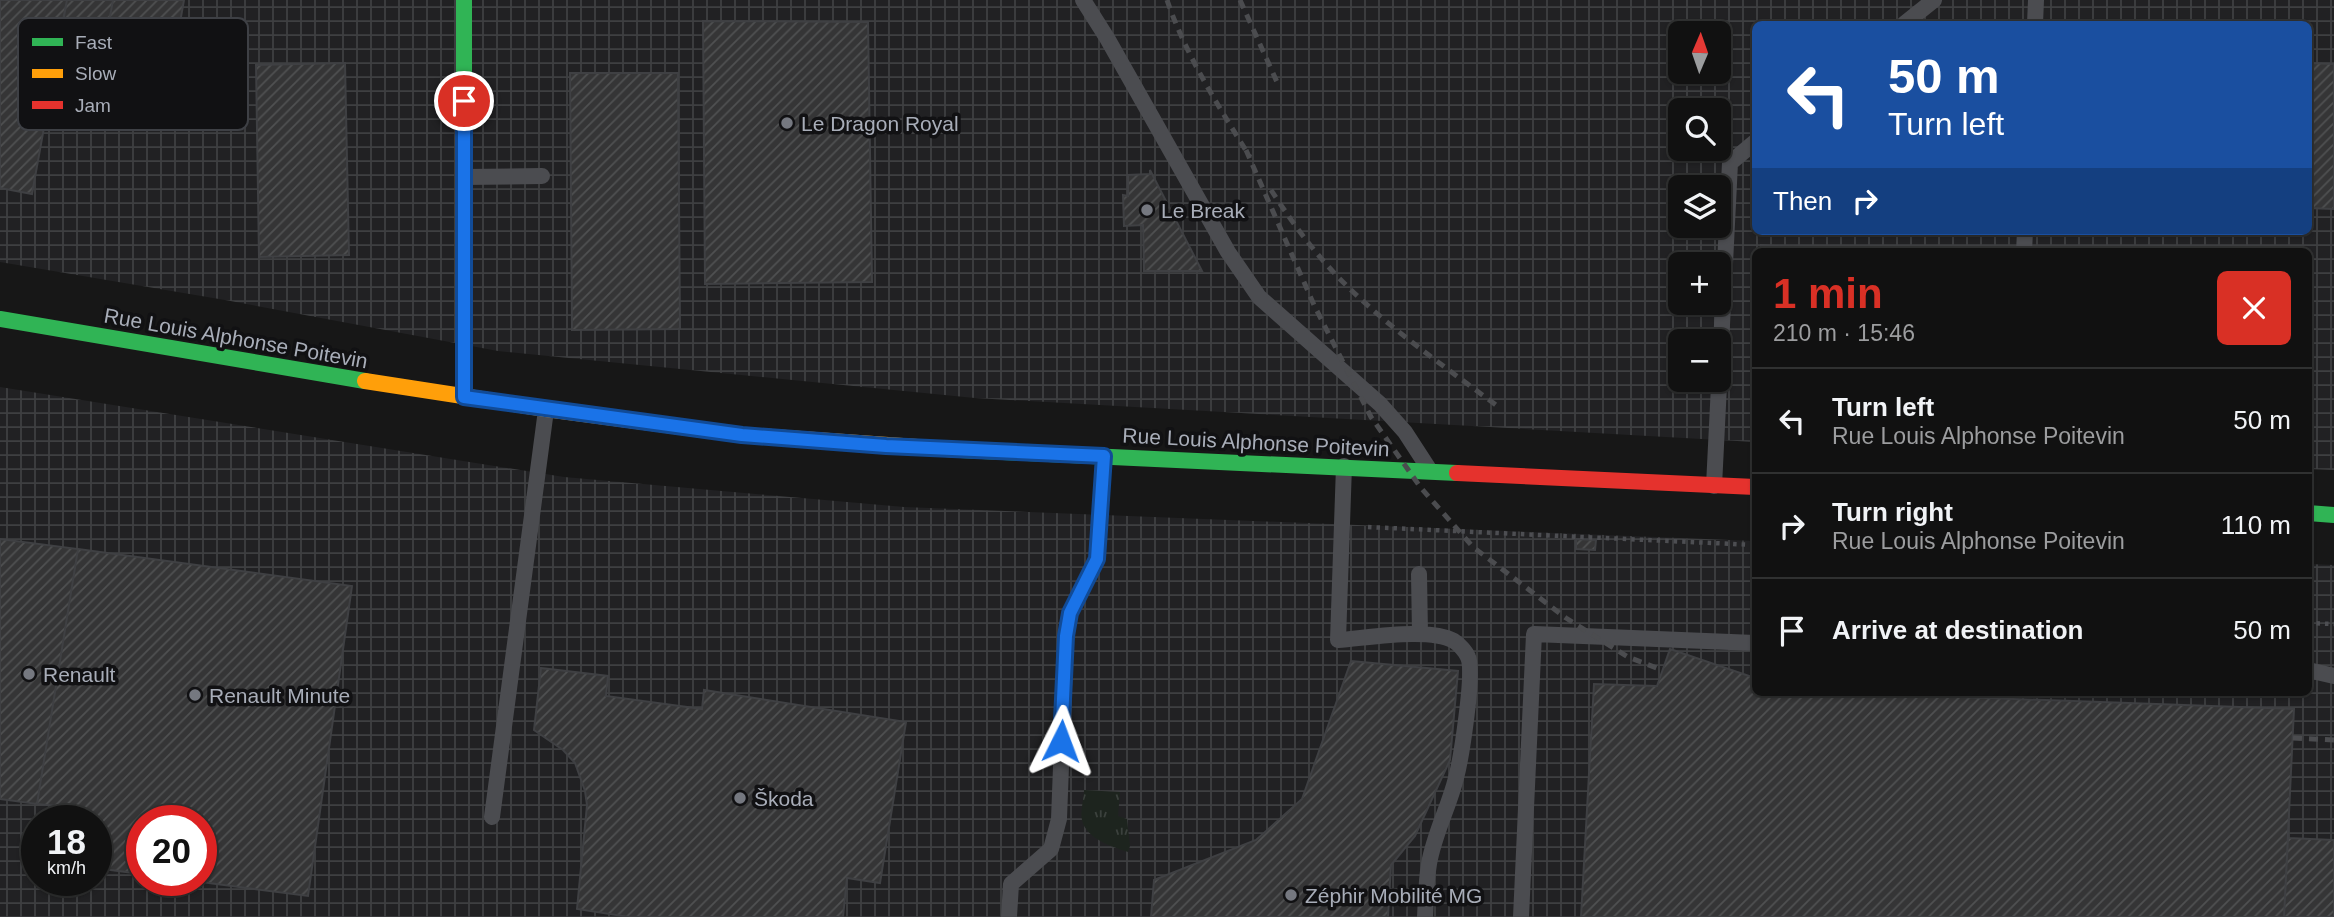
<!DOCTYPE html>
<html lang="en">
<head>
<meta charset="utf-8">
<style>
  body { margin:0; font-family:Helvetica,sans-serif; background:#1a1a1a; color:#f1f3f6; height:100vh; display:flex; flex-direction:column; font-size:26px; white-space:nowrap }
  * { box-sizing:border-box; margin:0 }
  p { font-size:23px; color:#9c9d9f }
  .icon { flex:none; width:38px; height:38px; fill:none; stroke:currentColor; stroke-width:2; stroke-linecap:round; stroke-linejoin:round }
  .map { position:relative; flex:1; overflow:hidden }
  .side { position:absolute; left:1752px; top:248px; width:560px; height:448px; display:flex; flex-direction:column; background:#111; border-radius:10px; box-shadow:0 2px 5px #0004,0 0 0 2px #303131 }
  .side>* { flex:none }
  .banner { position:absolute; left:1752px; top:21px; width:560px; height:214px; border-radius:10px; box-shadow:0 2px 5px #0004,0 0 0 2px #303131; background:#1a4fa0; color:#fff; overflow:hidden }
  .needle { width:46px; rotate:2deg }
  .buttons { position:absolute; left:1668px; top:21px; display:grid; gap:14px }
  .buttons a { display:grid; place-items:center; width:63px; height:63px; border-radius:10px; background:#111; box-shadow:0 2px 5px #0004,0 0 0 2px #303131; font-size:35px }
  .speed { position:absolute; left:21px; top:805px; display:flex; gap:14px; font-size:35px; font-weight:700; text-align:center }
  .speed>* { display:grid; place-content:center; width:91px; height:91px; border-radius:50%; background:#111; box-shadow:0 2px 5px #0004,0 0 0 2px #303131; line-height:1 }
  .speed small { font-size:18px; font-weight:400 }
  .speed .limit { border:10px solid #d22; background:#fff; color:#111 }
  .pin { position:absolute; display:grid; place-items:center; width:60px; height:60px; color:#fff; margin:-30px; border:4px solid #fff; border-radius:50%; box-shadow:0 2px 7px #0007 }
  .me { position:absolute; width:77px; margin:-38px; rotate:3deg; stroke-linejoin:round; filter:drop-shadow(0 0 5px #0008) }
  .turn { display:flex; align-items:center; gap:24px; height:147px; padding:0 21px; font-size:32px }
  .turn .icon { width:91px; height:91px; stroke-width:2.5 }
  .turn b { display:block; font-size:49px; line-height:60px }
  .then { display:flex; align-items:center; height:66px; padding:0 21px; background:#0003; gap:14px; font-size:26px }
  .round { display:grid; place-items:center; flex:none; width:74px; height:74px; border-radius:10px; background:#1a1a1a }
  .head { display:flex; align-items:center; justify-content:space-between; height:119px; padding:0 21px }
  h1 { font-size:42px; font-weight:700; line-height:52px; color:#d93025 }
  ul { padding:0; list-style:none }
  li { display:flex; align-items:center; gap:21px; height:105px; padding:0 21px; border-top:2px solid #303131 }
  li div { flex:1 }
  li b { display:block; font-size:26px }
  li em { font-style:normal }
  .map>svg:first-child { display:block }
</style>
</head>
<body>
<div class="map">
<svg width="2334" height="917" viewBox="0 0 2334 917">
  <defs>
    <pattern id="industrial-grid" width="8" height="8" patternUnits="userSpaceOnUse" patternTransform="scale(1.75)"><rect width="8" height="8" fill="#212123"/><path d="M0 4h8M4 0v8" fill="none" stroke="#3e3f41"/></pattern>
    <pattern id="grass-tufts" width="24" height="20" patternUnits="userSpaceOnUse" patternTransform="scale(1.75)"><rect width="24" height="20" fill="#1d241e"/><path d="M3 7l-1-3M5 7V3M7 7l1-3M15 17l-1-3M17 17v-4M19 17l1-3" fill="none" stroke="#3b413d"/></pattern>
    <pattern id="building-hatch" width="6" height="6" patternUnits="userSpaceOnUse" patternTransform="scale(1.75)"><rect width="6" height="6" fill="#353536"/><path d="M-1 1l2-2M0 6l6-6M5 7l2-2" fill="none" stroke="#4f5051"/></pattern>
  </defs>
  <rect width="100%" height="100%" fill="#171717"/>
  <!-- industrial -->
  <path fill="url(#industrial-grid)" fill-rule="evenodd" d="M 0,0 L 2334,0 L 2334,470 L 2308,469 L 2308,252 L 1755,252 L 1755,442 L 975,398 L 498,351 L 225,300 L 0,262 ZM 1755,24 L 2308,24 L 2308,231 L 1755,231 ZM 1680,33 L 1718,33 L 1718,72 L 1680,72 ZM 1680,110 L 1718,110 L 1718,149 L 1680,149 ZM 1680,187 L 1718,187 L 1718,226 L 1680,226 ZM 1680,264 L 1718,264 L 1718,303 L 1680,303 ZM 1680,341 L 1718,341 L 1718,380 L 1680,380 Z
    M 0,387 L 564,477 L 904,507 L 1755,541 L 1755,693 L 2308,693 L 2308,564 L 2334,565 L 2334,917 L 0,917 ZM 37,821 L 96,821 L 96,880 L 37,880 ZM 142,821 L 201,821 L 201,880 L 142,880 Z"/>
  <!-- grass -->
  <path fill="url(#grass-tufts)" d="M 1084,790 L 1120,792 L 1118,816 L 1127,819 L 1130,846 L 1128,852 C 1113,847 1086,839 1082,820 C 1080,811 1084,799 1084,790 Z"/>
  <!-- building -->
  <path fill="url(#building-hatch)" stroke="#3f4043" stroke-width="2" d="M 0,0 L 67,0 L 32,194 L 0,188 Z
    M 67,0 L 113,0 L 106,39 L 61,30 Z
    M 113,0 L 184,0 L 175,51 L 106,39 Z
    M 703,21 L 868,22 L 872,282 L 705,284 Z
    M 345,63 L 349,255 L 259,257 L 256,65 Z
    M 2308,63 L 2334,64 L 2334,209 L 2308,208 Z
    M 570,73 L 678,73 L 680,329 L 572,330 Z
    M 1150,170 L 1202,271 L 1144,271 L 1143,225 L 1124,226 L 1123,195 L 1128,196 L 1128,175 L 1150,174 Z
    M 1761,245 L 1794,247 L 1794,252 L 1761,252 Z
    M 1816,247 L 1869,249 L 1869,252 L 1816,252 Z
    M 0,539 L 78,549 L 37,804 L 0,799 Z
    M 1576,539 L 1596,540 L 1595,550 L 1576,549 Z
    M 78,549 L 352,586 L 308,896 L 186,880 L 201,880 L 201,821 L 142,821 L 142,874 L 96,868 L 96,821 L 65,821 L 67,807 L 37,804 Z
    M 1670,649 L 1755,678 L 1755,693 L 1847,693 L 2294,709 L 2284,917 L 1581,917 L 1594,684 L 1657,686 Z
    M 1351,661 L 1458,671 L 1450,760 L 1415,836 L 1391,865 L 1388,917 L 1151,917 L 1154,880 L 1256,840 L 1302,799 Z
    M 541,668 L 608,676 L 606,696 L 702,709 L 704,690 L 906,722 L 880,883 L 847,878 L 843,917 L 629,917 L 577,909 L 587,805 L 585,791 L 575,763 L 563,750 L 534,730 Z
    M 2288,838 L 2334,840 L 2334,917 L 2284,917 Z"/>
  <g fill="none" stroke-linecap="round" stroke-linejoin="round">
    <!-- path -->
    <path stroke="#4d4e52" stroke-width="4.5" stroke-dasharray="3.5 5" stroke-linecap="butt" d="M 1368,527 L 1755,545
      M 2308,623 L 2334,624"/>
    <!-- lane -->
    <path stroke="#4b4c50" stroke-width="16" d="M 1083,0 L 1107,38 L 1228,252 L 1259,297 L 1380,404 L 1405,432 L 1429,469
      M 1904,24 L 1934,0
      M 2035,24 L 2036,0
      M 464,177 L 542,176
      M 2024,252 L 2025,231
      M 1344,466 L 1338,640 C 1368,638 1429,627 1454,641 C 1459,644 1466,652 1468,657 C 1475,672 1461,759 1456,778 C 1449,807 1434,834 1429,864 C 1426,881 1426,900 1425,917
      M 1714,486 L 1730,163 L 1755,142
      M 1419,574 L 1420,634
      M 2308,670 L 2334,676
      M 492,817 L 546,410
      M 1009,917 L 1011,884 L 1051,849 L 1059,819 L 1066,636 L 1070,613 L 1097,559 L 1104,456
      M 1521,917 L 1534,634 L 1755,643"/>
    <!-- fast -->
    <path stroke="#30b455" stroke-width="16" d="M 464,0 L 464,397
      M 0,319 L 365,381
      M 961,450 L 1457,473
      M 2308,513 L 2334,515"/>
    <!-- slow -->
    <path stroke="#ff9f0a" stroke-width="16" d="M 365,381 L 546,409 L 742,435 L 961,450"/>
    <!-- jam -->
    <path stroke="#e5322d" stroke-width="16" d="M 1457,473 L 1755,487"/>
    <!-- rail -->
    <path stroke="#4b4c4f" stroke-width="5" stroke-dasharray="9 7" stroke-linecap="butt" d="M 1167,0 C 1186,56 1219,107 1250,157
      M 1240,0 L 1277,82
      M 1246,150 L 1314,305 L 1371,417 L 1421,488 L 1473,547 L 1566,618 L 1628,657 L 1662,670
      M 1271,190 C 1293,224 1318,258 1348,287 C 1394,332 1448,369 1500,408
      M 2293,738 L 2334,740"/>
  </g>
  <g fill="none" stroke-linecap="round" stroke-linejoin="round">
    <defs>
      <path id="route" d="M 464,101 L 464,397 L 742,435 L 886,446 L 1104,456 L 1097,559 L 1070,613 L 1066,636 L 1061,741"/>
    </defs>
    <!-- route casing -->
    <use href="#route" stroke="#114b97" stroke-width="18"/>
    <!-- route -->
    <use href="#route" stroke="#1a73e8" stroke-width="12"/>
  </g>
  <!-- markers -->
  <g fill="#757880" stroke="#111113" stroke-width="2.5">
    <circle cx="787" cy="123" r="7"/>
    <circle cx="1147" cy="210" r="7"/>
    <circle cx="29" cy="674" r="7"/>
    <circle cx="195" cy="695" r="7"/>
    <circle cx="740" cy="798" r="7"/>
    <circle cx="1291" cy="895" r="7"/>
  </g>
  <g text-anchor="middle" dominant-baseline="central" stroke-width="7" stroke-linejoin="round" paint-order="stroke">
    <!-- poi labels -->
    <g font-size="21" fill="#a8adb8" stroke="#111113" text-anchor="start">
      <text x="801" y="123">Le Dragon Royal</text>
      <text x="1161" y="210">Le Break</text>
      <text x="43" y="674">Renault</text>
      <text x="209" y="695">Renault Minute</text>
      <text x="754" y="798">Škoda</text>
      <text x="1305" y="895">Zéphir Mobilité MG</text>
    </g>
    <!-- street labels -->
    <g font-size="21" fill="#a8adb8" stroke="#111113">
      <text transform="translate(236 338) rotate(10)">Rue Louis Alphonse Poitevin</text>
      <text transform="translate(1256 442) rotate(3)">Rue Louis Alphonse Poitevin</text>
    </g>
  </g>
  <!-- legend -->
  <rect x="18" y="18" width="230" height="112" rx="10" fill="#111113" stroke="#3e4045" stroke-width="2"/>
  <rect x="32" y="38" width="31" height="8" fill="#30b455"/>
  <rect x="32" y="69" width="31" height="9" fill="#ff9f0a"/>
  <rect x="32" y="101" width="31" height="8" fill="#e5322d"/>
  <g font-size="19" fill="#a8adb8">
    <text x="75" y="49">Fast</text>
    <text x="75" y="80">Slow</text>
    <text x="75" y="112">Jam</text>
  </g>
</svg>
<div class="buttons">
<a><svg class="needle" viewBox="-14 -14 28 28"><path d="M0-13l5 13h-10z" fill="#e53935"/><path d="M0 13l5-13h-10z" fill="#9c9d9f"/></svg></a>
<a><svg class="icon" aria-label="search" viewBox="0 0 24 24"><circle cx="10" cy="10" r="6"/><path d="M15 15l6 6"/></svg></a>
<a><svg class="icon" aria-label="layers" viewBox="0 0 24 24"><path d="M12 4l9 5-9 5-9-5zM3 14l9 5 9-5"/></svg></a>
<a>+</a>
<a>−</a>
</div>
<div class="speed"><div>18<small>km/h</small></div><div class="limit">20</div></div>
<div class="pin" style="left:464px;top:101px;background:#d93025"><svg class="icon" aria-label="arrive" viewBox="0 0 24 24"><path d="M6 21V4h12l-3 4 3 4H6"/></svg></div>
<svg class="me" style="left:1061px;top:741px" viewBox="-20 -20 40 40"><path d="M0-17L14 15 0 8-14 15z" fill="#1a73e8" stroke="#fff" stroke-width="4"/></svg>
<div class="banner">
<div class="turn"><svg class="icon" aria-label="left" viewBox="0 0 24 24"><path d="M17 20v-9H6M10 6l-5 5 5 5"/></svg><div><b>50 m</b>Turn left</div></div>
<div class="then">Then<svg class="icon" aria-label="right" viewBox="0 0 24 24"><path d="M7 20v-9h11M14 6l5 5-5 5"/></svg></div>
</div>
<section class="side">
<div class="head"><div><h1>1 min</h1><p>210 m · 15:46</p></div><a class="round" style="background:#d93025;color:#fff"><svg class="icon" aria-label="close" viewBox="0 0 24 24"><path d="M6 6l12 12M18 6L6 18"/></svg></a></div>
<ul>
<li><svg class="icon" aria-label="left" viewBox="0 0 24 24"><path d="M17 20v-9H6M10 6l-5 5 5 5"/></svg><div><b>Turn left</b><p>Rue Louis Alphonse Poitevin</p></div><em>50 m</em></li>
<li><svg class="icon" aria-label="right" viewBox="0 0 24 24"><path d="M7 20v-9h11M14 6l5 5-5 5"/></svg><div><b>Turn right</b><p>Rue Louis Alphonse Poitevin</p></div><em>110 m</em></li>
<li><svg class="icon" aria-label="arrive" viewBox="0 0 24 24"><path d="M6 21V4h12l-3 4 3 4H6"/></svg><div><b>Arrive at destination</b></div><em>50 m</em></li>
</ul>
</section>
</div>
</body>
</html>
